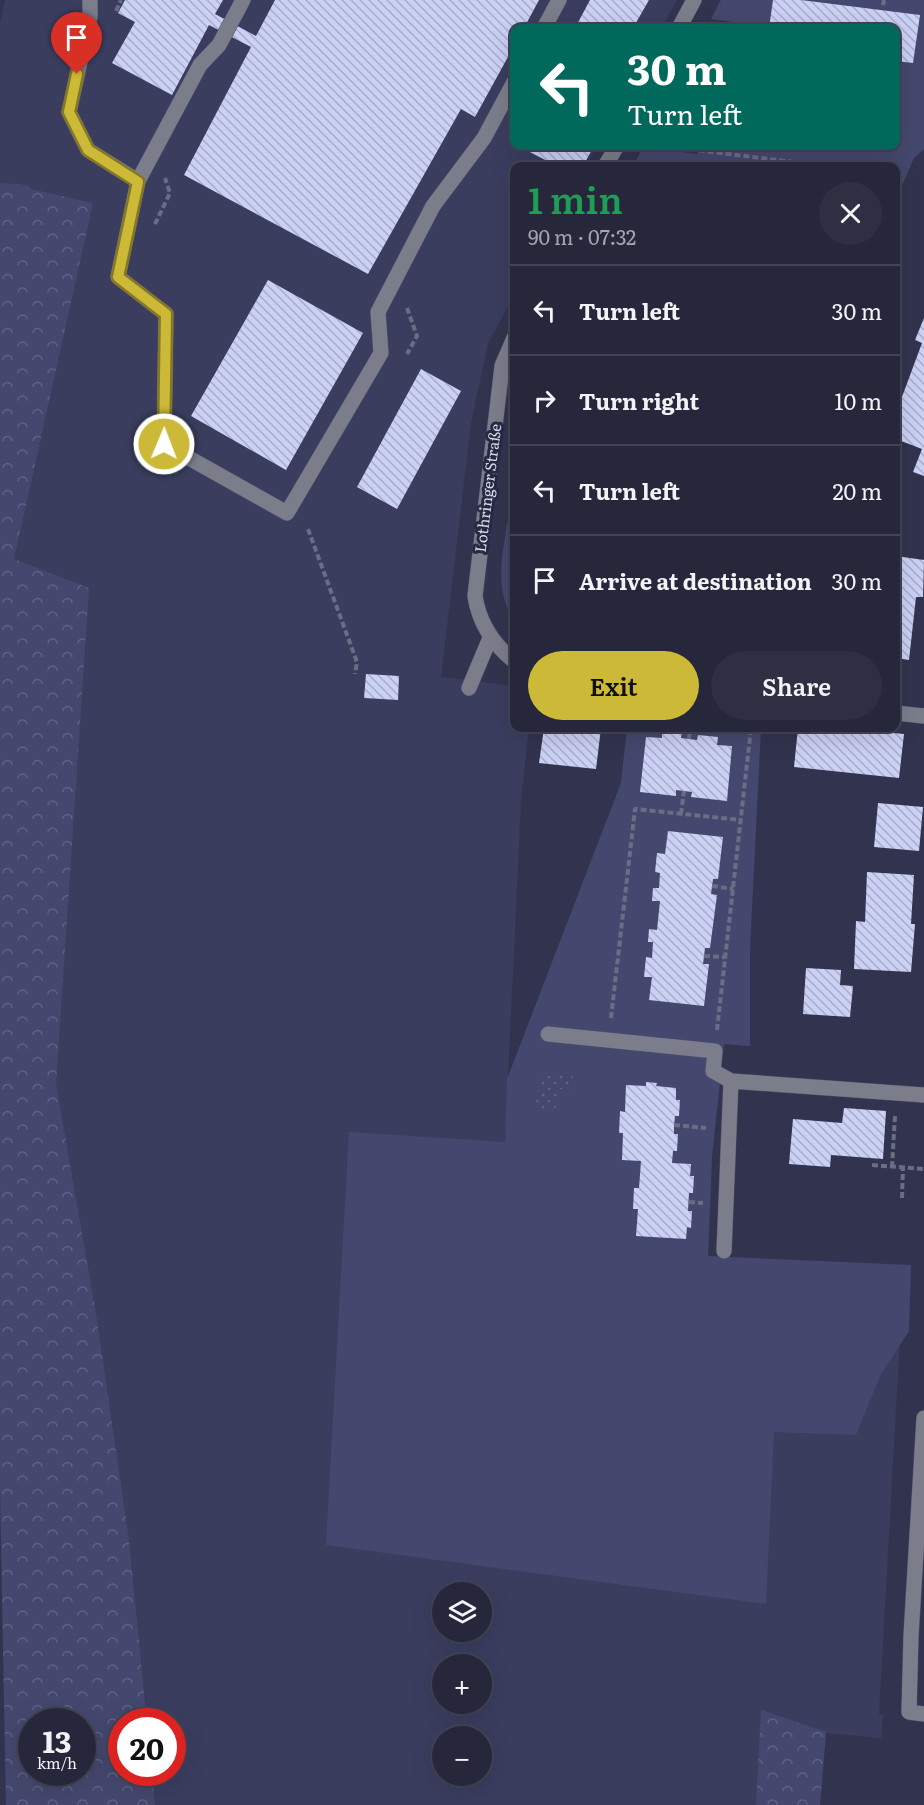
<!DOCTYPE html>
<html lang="en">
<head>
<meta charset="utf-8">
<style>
  body { margin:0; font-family:Literata,serif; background:#2e2f42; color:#f1f3f6; height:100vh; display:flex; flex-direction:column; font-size:22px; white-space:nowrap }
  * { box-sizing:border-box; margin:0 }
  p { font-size:20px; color:#a4a5af }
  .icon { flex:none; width:33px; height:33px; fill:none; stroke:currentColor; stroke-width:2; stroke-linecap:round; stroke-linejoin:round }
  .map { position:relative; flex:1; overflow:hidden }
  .side { position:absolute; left:510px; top:162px; width:390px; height:570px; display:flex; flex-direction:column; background:#26273b; border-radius:12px; box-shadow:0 6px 24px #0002,0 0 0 2px #424455 }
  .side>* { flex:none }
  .hud { position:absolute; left:510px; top:24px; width:390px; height:126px; border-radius:12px; box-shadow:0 6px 24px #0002,0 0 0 2px #424455; background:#00695c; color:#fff; overflow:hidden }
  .fabs { position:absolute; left:432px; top:1582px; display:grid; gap:12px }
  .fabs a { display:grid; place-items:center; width:60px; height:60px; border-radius:50%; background:#26273b; box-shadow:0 6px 24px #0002,0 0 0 2px #424455; font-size:30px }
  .speed { position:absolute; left:18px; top:1708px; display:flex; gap:12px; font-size:30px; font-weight:700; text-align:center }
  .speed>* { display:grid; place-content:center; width:78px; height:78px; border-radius:50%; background:#26273b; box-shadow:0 6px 24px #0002,0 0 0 2px #424455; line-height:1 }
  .speed small { font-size:15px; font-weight:400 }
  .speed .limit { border:9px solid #d22; background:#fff; color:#111 }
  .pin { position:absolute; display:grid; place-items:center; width:51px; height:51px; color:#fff; margin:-62px -26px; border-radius:50% 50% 50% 0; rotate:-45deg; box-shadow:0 0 6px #0007 }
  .pin .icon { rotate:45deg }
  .me { position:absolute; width:66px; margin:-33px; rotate:1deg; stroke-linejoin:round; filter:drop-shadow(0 0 4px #0008) }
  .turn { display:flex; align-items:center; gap:21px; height:126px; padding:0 18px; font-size:27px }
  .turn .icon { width:78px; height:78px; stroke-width:2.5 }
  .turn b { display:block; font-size:42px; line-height:51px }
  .round { display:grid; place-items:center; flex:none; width:63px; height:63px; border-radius:32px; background:#2e2f42 }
  .overview { display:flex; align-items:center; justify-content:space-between; height:102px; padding:0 18px }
  h1 { font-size:36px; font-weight:600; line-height:45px; color:#1e9e55 }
  .primary-button { display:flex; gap:12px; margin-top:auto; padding:12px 18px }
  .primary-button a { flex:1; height:69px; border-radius:36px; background:#cdb938; color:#111; font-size:24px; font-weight:600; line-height:69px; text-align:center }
  .primary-button a+a { background:#2e2f42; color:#f1f3f6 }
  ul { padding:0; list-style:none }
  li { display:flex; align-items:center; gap:18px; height:90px; padding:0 18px; border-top:2px solid #424455 }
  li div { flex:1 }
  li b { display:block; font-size:22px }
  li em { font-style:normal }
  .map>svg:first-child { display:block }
</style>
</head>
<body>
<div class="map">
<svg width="924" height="1805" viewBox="0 0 924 1805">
  <defs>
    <pattern id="forest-crowns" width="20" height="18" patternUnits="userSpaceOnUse" patternTransform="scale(1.5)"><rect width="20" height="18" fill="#45486e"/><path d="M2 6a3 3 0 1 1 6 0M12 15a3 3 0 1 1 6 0" fill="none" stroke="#5f6283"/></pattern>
    <pattern id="park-dots" width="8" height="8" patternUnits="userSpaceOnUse" patternTransform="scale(1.5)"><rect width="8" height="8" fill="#45486e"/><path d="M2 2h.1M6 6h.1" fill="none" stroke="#5f6283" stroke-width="1.8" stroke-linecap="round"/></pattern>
    <pattern id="building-back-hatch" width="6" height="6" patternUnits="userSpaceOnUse" patternTransform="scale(1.5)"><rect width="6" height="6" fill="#cbd0f5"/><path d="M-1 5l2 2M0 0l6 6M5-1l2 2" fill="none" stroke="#a8acca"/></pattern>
  </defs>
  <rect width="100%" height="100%" fill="#32344f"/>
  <!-- built -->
  <path fill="#3a3d5e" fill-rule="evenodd" d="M 5,0 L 677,0 L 661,28 L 514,28 L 514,146 L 597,146 L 586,166 L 514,166 L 514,296 L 488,343 L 471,423 L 441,677 L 514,686 L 514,728 L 529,728 L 521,800 L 505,1142 L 504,1221 L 900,1337 L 879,1714 L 883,1715 L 881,1738 L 826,1733 L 819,1805 L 155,1805 L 152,1773 L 172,1773 L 172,1722 L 147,1722 L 129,1540 L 0,999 L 0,24 ZM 442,1593 L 482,1593 L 482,1632 L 442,1632 ZM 442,1665 L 482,1665 L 482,1704 L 442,1704 ZM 442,1737 L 482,1737 L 482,1776 L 442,1776 Z"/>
  <!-- grass -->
  <path fill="#45486e" d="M 721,0 L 924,0 L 924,149 L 914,158 L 896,199 L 896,166 L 633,166 L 643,147 L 697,154 L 698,146 L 896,146 L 896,28 L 747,28 L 747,24 L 711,19 Z
    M 507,523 L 514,524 L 514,621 C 494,587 502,560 507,523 Z
    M 627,728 L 761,728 L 750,948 L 750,1046 L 724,1044 L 712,1157 L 708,1256 L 911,1265 L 909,1331 L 880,1376 L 856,1435 L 774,1432 L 766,1604 L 326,1545 L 349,1132 L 505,1142 L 507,1079 L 621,783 Z"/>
  <!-- forest -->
  <path fill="url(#forest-crowns)" fill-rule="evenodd" d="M 0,183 L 28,185 L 31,189 L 93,203 L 14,559 L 89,588 L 56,1084 L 96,1314 L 129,1540 L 147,1722 L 122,1722 L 122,1773 L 152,1773 L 155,1805 L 6,1805 L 0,1488 ZM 32,1722 L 82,1722 L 82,1773 L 32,1773 Z
    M 761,1710 L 826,1732 L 820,1805 L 756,1805 Z"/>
  <!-- park -->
  <path fill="url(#park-dots)" d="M 541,1072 L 573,1076 L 572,1089 L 558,1089 L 555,1112 L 535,1110 Z"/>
  <!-- building -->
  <path fill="url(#building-back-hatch)" d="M 125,0 L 223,0 L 215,14 L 256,36 L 275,0 L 539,0 L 524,28 L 514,28 L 514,46 L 475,117 L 461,109 L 368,274 L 184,175 L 251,47 L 209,25 L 172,95 L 112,63 L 135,22 L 118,13 Z
    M 590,0 L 649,0 L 633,28 L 575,28 Z
    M 773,0 L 801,0 L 920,15 L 913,63 L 896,61 L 896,28 L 769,28 Z
    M 716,22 L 744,25 L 743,28 L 715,28 Z
    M 518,146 L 594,146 L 583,166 L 557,166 Z
    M 268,280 L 363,333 L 286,470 L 191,416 Z
    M 924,318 L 924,476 L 913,472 L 922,449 L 896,439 L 896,413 L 922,343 L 915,340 Z
    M 421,369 L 461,391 L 397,509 L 357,487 Z
    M 896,556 L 924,560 L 923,597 L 916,597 L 909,660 L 896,658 Z
    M 366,674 L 399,676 L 398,700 L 364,698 Z
    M 544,728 L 601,728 L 596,769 L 539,763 Z
    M 798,728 L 840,728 L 904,734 L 899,778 L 794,767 Z
    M 662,731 L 682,732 L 681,738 L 697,740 L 698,735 L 718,737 L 717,745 L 732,746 L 727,801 L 691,797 L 692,792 L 676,790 L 676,796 L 640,792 L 646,737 L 662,738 Z
    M 878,803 L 923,807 L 919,851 L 874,847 Z
    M 668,831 L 723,837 L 718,879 L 713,879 L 711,894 L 717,895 L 710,948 L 705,948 L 703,964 L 709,964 L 704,1006 L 649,1000 L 652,977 L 644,977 L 646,957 L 652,958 L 653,942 L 648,942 L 649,929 L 657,930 L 660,901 L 652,901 L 653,888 L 659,888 L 660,873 L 655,872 L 657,853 L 665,854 Z
    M 867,872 L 914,875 L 911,924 L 915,924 L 911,972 L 854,969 L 856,921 L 865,922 Z
    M 806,968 L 841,970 L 840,985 L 853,986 L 850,1017 L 803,1014 Z
    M 646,1082 L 657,1083 L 656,1086 L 676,1088 L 676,1100 L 680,1100 L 679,1116 L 675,1116 L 674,1125 L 674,1134 L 678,1134 L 677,1151 L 673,1151 L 672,1163 L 691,1164 L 690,1176 L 694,1176 L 693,1193 L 689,1193 L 688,1211 L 692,1211 L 691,1228 L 687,1227 L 686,1239 L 636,1236 L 638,1209 L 633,1209 L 634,1188 L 639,1188 L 641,1161 L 622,1160 L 623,1133 L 619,1133 L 620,1111 L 625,1112 L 626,1085 L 646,1086 Z
    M 844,1108 L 886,1111 L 883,1159 L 831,1155 L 830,1167 L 789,1164 L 793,1119 L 842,1123 Z"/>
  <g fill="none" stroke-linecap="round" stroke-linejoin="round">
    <defs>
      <path id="minor" d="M 90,0 L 90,17 L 69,112 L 88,150 L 138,181 L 118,277 L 166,314 L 164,444 L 287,513 L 381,353 L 378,312 L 433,206 L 484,138 L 514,82
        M 544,28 L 559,0
        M 679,28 L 694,0
        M 605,166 L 617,146
        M 138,181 L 200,65 L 219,45 L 243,0
        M 514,338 L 502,366 L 501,375 L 475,596 C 479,623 493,644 514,661
        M 469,688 L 490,638
        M 896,713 L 924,716
        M 548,1034 L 715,1051 L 713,1071 L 731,1081
        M 724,1251 L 731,1081 L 924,1095
        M 924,1418 L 911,1636 L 909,1712 L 924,1714"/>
    </defs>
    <!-- minor casing -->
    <use href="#minor" stroke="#50526c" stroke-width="16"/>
    <!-- path -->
    <path stroke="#6b6d85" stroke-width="4" stroke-dasharray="6 3" stroke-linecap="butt" d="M 883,5 L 884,0
      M 116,11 L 121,0
      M 663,146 L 802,163 L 802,166
      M 155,224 L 170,193 L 165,178
      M 407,308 L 417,336 L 407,354
      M 308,529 L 357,662 L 355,674
      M 689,739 L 690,728
      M 681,814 L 684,791
      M 712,886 L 733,889
      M 704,956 L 725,957
      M 611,1018 L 635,809 L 741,820
      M 717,1030 L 751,728
      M 674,1125 L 706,1128
      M 872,1165 L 924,1169
      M 892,1167 L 895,1116
      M 902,1198 L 903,1167
      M 689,1202 L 703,1203"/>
    <!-- minor -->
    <use href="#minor" stroke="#7b7d8b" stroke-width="15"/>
  </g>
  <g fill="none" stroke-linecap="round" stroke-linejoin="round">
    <defs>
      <path id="route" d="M 77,74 L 69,112 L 88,150 L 138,182 L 118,277 L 166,314 L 164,444"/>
    </defs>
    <!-- route casing -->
    <use href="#route" stroke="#857824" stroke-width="15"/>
    <!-- route -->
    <use href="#route" stroke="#cdb938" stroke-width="10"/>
  </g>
  <g text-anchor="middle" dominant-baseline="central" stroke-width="6" stroke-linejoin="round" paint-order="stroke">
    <!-- street labels -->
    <g font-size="15" fill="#dadcee" stroke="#282a44">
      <text transform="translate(487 488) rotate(-83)">Lothringer Straße</text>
    </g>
  </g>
</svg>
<div class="fabs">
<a><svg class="icon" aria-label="layers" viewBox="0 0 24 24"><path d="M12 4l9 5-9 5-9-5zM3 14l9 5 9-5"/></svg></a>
<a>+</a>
<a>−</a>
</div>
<div class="speed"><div>13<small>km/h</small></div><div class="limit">20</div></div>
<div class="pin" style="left:77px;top:74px;background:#d93025"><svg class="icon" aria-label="arrive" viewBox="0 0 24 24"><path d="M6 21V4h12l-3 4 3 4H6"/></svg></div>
<svg class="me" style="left:164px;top:444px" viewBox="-20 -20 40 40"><circle r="17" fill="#cdb938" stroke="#fff" stroke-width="3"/><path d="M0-11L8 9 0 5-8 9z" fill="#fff"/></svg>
<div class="hud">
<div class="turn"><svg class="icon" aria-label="left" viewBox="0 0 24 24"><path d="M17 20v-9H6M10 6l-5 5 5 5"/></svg><div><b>30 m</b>Turn left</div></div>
</div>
<section class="side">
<div class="overview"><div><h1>1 min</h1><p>90 m · 07:32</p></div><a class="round"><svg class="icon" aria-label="close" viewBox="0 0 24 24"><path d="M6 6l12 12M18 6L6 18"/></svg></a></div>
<ul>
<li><svg class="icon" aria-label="left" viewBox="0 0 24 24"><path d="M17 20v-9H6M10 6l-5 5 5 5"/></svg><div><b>Turn left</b></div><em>30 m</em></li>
<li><svg class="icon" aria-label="right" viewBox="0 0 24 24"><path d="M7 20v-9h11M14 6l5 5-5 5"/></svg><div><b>Turn right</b></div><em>10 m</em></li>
<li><svg class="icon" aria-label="left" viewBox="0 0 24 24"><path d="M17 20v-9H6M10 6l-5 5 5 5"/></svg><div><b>Turn left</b></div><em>20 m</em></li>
<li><svg class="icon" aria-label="arrive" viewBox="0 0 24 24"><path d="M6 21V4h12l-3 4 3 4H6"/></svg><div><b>Arrive at destination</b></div><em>30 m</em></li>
</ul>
<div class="primary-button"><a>Exit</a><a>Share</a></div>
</section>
</div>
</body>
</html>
